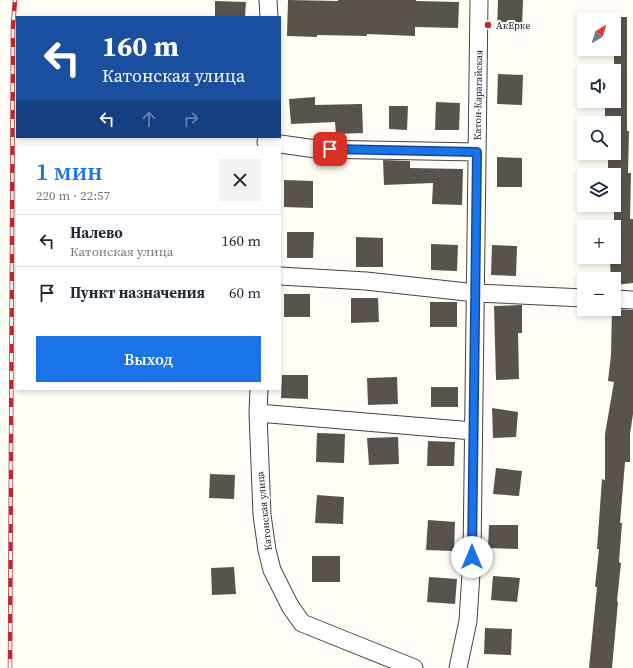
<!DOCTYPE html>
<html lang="ru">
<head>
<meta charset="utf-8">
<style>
  body { margin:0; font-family:"Source Serif 4",serif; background:#f2f2f3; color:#1f2937; height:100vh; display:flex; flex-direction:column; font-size:15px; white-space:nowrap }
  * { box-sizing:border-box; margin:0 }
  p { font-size:13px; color:#747a83 }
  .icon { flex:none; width:22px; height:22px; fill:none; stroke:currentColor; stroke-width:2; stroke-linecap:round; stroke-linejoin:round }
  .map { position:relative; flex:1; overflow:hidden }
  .sheet { position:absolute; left:16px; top:146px; width:265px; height:244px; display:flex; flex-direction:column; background:#fff; border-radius:0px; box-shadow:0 2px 6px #0003 }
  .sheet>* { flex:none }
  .hud { position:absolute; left:16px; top:16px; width:265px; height:122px; border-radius:0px; box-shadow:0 2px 6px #0003; background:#1a4fa0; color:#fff; overflow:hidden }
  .needle { width:26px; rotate:38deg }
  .controls { position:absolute; left:577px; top:12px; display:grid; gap:8px }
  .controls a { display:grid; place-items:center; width:44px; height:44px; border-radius:0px; background:#fff; box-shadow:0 2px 6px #0003; font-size:20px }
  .pin { position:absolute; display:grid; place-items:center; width:34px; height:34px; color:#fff; margin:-17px; border-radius:8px; box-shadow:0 2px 6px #0006 }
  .me { position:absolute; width:44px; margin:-22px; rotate:0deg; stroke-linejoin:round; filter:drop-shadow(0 0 3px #0008) }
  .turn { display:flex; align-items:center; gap:14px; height:84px; padding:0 20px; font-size:18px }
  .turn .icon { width:52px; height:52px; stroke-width:2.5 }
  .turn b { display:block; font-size:28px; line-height:34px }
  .lanes { display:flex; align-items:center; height:38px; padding:0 20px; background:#0003; justify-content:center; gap:20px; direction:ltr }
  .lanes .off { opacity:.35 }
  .round { display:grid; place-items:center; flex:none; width:42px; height:42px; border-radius:0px; background:#f2f2f3 }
  .head { display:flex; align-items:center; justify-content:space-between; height:68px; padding:0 20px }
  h1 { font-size:24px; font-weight:600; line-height:30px; color:#1a73e8 }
  .action { display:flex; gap:8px; margin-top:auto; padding:8px 20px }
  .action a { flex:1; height:46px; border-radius:0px; background:#1a73e8; color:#fff; font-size:16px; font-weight:600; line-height:46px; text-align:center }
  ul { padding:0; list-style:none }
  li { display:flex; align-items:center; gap:12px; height:52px; padding:0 20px; border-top:1px solid #e0e1e3 }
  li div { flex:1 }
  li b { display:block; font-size:15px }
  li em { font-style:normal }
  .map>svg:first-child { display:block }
</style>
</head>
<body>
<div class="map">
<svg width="633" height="668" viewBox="0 0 633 668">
  <rect width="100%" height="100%" fill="#fffdf5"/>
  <!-- building -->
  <path fill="#5a524d" d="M 288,0 L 338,1 L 338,0 L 416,0 L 416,1 L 459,2 L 458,28 L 415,27 L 415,36 L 367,34 L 367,36 L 317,35 L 317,37 L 287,36 Z
    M 498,0 L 523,0 L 522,29 L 497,29 Z
    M 215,1 L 246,2 L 245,17 L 215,17 Z
    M 614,17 L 627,17 L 627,131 L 629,131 L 628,173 L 631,173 L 630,219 L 633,219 L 633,283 L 614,285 L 614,279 L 611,279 L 610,262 L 614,261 L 614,175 L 608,175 L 608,153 L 614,153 L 614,120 L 605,120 L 605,101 L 614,101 Z
    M 498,74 L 523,75 L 522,105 L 497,104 Z
    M 315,97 L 315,105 L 362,104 L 363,133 L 336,134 L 335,122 L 291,124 L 289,99 Z
    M 436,102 L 460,103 L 459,130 L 435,130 Z
    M 389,106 L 408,106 L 407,130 L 389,129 Z
    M 497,157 L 522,158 L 522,187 L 497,187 Z
    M 383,160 L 410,161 L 410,168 L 463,169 L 462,205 L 432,204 L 433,183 L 384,185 Z
    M 284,180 L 313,181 L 313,208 L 284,207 Z
    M 287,232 L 314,232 L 313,258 L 287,258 Z
    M 356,237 L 383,238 L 383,267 L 356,267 Z
    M 431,244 L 458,245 L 457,271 L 431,270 Z
    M 492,245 L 517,246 L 516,276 L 491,275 Z
    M 284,294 L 310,294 L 310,317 L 284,317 Z
    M 351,298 L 378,298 L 379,322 L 351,323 Z
    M 430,302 L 457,302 L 457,327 L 430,327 Z
    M 522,305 L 522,333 L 518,333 L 519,379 L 496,380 L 494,306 Z
    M 612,309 L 633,310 L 633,414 L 630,434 L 630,462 L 625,462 L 620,523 L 622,523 L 619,562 L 621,563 L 617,601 L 618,602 L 612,668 L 589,668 L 597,587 L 595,587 L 599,549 L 597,549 L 602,479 L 605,480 L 605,434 L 614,382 L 608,381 L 611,355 Z
    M 282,375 L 308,375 L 308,399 L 281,398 Z
    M 397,377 L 398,404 L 368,405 L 367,378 Z
    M 431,387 L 458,387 L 458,407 L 431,407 Z
    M 492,408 L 518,412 L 516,437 L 493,438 Z
    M 317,433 L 345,434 L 344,463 L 316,462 Z
    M 398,437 L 399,464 L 369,465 L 367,438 Z
    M 428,441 L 455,442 L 454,466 L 427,466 Z
    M 496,468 L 522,471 L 519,496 L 493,494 Z
    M 210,474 L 235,475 L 234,499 L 209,498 Z
    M 317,495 L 344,497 L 343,524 L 315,523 Z
    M 428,520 L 455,522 L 454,551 L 426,550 Z
    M 489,525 L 518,525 L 518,549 L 488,548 Z
    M 312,556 L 340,556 L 340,582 L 312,582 Z
    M 234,567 L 236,594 L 212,595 L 211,568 Z
    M 493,576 L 520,578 L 517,602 L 491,600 Z
    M 429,577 L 457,579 L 455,604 L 427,602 Z
    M 485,628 L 512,629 L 511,655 L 484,654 Z"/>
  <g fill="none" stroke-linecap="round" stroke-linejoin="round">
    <defs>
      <path id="street" d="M 268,0 L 269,17
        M 266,142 L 316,149 L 477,152
        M 280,276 L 366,281 L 476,293 L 584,298
        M 614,299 L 633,300
        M 259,389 L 258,413 L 473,431
        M 258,413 L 262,515 L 267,550 L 272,570 L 290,606 L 302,623 L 414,668
        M 458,668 L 468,621 L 472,557 L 479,0"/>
    </defs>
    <!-- street casing -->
    <use href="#street" stroke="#444" stroke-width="19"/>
    <!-- street -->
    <use href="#street" stroke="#fff" stroke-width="17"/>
    <defs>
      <path id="rail" d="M 10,668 L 13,26 L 15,0"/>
    </defs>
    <!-- rail casing -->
    <use href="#rail" stroke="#c4262e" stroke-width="4.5"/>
    <!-- rail -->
    <use href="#rail" stroke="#fff" stroke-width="3" stroke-dasharray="9" stroke-linecap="butt"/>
  </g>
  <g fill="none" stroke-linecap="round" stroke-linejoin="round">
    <defs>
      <path id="route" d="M 330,149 L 477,152 L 472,557"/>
    </defs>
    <!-- route casing -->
    <use href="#route" stroke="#114b97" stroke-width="10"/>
    <!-- route -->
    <use href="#route" stroke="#1a73e8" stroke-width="7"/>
  </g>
  <!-- markers -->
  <circle fill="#c4262e" stroke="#fff" stroke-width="1.5" cx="488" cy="25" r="4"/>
  <g text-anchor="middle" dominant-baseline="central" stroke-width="4" stroke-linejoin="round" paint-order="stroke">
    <!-- poi labels -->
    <g font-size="10" fill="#111" stroke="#fff" text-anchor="start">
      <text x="496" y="25">АкЕрке</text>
    </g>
    <!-- street labels -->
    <g font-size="10" fill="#111" stroke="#fff">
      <text transform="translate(478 95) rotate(-89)">Катон-Карагайская</text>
      <text transform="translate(264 511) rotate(-96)">Катонская улица</text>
    </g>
  </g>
</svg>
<div class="controls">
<a><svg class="needle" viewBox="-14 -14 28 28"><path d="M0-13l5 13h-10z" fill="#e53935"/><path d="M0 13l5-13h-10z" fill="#747a83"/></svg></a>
<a><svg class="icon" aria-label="sound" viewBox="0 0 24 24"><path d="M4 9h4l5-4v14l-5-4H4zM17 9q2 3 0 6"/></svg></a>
<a><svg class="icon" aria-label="search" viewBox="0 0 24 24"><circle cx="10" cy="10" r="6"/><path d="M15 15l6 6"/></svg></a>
<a><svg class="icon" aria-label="layers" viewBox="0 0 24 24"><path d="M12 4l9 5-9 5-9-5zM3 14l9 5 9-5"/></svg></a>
<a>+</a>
<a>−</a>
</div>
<div class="pin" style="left:330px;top:149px;background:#d93025"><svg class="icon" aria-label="arrive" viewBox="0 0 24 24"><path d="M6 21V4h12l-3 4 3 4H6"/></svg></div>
<svg class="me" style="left:472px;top:557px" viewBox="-20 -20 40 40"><circle r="19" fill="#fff"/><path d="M0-13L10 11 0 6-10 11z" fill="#1a73e8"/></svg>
<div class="hud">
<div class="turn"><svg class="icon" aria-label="left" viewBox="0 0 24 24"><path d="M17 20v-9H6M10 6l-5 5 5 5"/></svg><div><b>160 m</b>Катонская улица</div></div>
<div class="lanes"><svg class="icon" aria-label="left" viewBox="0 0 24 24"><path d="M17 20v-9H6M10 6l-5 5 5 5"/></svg><svg class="icon off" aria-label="ahead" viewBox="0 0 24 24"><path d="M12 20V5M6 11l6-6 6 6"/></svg><svg class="icon off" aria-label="right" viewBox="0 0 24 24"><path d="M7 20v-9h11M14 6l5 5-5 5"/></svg></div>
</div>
<section class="sheet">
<div class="head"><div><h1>1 мин</h1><p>220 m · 22:57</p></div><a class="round"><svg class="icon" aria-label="close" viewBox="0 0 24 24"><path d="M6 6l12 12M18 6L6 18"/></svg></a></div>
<ul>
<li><svg class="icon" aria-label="left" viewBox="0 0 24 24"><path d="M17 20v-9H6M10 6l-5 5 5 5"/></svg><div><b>Налево</b><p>Катонская улица</p></div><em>160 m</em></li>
<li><svg class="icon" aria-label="arrive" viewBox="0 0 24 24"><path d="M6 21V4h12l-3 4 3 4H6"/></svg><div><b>Пункт назначения</b></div><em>60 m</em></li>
</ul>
<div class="action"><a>Выход</a></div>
</section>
</div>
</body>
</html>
